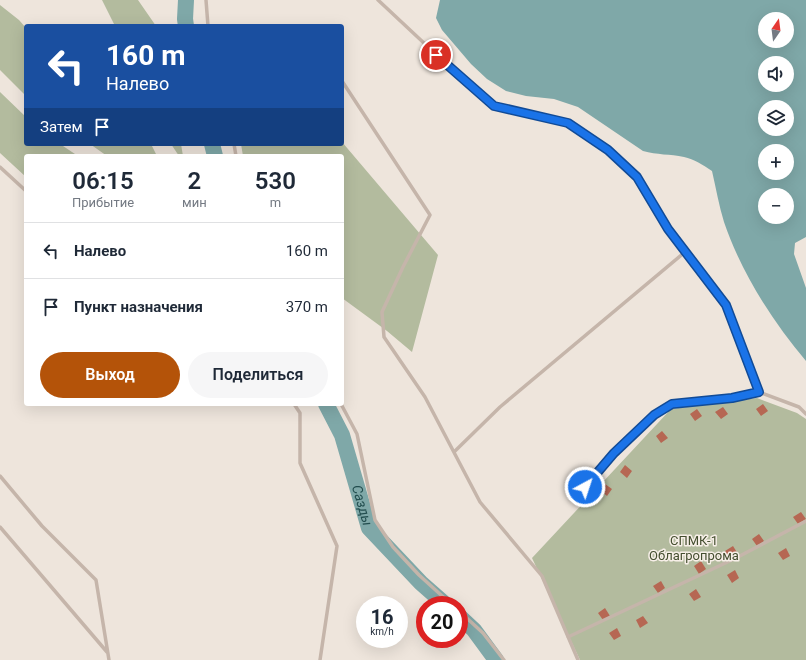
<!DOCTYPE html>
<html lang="ru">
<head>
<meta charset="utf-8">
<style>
  body { margin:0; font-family:Roboto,sans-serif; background:#f6f6f7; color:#1f2937; height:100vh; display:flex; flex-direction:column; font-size:15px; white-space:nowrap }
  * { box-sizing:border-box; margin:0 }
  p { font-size:13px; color:#747a83 }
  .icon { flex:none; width:22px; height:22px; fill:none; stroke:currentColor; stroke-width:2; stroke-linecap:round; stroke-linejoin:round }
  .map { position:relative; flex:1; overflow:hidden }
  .details { position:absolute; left:24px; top:154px; width:320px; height:252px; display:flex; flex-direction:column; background:#fff; border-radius:4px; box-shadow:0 4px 16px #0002 }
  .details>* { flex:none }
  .top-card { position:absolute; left:24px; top:24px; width:320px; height:122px; border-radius:4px; box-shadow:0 4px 16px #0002; background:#1a4fa0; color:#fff; overflow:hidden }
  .needle { width:26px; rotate:14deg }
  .fabs { position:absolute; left:758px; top:12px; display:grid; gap:8px }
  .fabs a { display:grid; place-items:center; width:36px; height:36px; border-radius:50%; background:#fff; box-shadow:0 4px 16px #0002; font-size:20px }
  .speed { position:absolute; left:356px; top:596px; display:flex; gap:8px; font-size:20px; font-weight:700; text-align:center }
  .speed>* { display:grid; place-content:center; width:52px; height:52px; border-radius:50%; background:#fff; box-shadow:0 4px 16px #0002; line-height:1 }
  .speed small { font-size:10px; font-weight:400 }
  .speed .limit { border:6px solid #d22; background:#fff; color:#111 }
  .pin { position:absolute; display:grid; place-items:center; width:34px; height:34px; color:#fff; margin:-17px; border:2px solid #fff; border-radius:50%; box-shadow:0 1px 4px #0007 }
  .me { position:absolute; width:44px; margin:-22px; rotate:40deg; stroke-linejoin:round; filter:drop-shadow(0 0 3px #0008) }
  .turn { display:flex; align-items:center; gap:14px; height:84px; padding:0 16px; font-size:18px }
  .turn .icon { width:52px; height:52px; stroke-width:2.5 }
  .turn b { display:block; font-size:28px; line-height:34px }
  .then { display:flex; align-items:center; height:38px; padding:0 16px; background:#0003; gap:8px; font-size:15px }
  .eta { display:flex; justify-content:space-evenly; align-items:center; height:68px; text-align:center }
  .eta b { font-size:24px; font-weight:600; line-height:28px }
  .primary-button { display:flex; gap:8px; margin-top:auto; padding:8px 16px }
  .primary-button a { flex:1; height:46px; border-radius:24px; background:#b45309; color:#fff; font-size:16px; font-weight:600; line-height:46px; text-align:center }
  .primary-button a+a { background:#f6f6f7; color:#1f2937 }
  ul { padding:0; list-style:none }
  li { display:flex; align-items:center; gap:12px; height:56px; padding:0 16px; border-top:1px solid #e0e1e3 }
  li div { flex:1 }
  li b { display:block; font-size:15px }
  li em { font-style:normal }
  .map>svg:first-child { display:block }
</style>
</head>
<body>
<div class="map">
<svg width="806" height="660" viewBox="0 0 806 660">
  <rect width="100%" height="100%" fill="#eee5dc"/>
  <!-- green -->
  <path fill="#b3bb9e" d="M 102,0 L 138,0 L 156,26 L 115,26 Z
    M 0,5 L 19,20 L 26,28 L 26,96 L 0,70 Z
    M 0,92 L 26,117 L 26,144 L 60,144 L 78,156 L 26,156 L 26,177 L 0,153 Z
    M 342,142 L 438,255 L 412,352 L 387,331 L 342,298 L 342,156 L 243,156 L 241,144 L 342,144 Z
    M 90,144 L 151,144 L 157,156 L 107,156 Z
    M 171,144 L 181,144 L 183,156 L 179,156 Z
    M 757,398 L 797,413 L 806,419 L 806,660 L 580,660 L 532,558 L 671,409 Z"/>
  <!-- water -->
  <path fill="#7fa8a8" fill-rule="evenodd" d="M 440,0 L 806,0 L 806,237 L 795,243 L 794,254 L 806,288 L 806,361 C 772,321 741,272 724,222 C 719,206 716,188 712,171 C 703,165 694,159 684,157 C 670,154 657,155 643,151 L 578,107 L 554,99 L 526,96 L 506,91 L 487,79 L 471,64 L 442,30 L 436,18 ZM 765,19 L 787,19 L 787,41 L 765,41 ZM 765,63 L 787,63 L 787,85 L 765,85 ZM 765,107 L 787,107 L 787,129 L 765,129 ZM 765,151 L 787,151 L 787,173 L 765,173 ZM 765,195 L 787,195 L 787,217 L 765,217 Z"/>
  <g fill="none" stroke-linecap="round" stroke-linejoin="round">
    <!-- river -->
    <g stroke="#7fa8a8" stroke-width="16">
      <path d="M 186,0 L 185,19 L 186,26"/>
      <path d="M 212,144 L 215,156"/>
      <path id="s1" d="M 326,404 L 342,435 L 369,528 L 421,583 L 446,605"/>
      <path d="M 459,616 L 474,630 L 496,660"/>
    </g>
  </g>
  <!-- building -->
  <path fill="#b66753" d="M 763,404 L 768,411 L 761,416 L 756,409 Z
    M 723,407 L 728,414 L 721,419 L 715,412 Z
    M 697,409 L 702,416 L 695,421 L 690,414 Z
    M 662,431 L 668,438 L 661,443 L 656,436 Z
    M 625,465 L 632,471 L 627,478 L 620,472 Z
    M 605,484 L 612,489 L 607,496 L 600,490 Z
    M 801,512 L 806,519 L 798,524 L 793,517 Z
    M 759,534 L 764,541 L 757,546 L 752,539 Z
    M 733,546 L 738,554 L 730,559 L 725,551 Z
    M 786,548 L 790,556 L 783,560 L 778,553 Z
    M 701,561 L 706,569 L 699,574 L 694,566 Z
    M 735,570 L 739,578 L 732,583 L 727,575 Z
    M 661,581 L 665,588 L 658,593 L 653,586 Z
    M 696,589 L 701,597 L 694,601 L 689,594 Z
    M 605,608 L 610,616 L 603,620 L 598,613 Z
    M 643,616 L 648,623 L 640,628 L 636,620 Z
    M 617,628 L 621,636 L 614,640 L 609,633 Z"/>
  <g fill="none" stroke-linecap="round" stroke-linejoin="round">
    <!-- lane -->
    <path stroke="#c5b5aa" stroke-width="3.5" d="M 206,0 L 208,26
      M 378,0 L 425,44 L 494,106 L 568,123 L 609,151 L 637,177 L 668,229 L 726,305 L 759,392 L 799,407 L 806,414
      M 342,81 L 430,215 L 403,267 L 382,312 L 384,337 L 425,397 L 480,502 L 542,576 L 578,660
      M 234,144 L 236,156
      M 0,167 L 26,191
      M 294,404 L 300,413 L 300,463 L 337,546 L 320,660
      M 341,404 L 357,434 L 375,520 L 393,547 L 419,575 L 452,605
      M 454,452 L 500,407 L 685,252
      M 0,476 L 42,526 L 96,580 L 109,660
      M 585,487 L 614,453 L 654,415 L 672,404 L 731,398 L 759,392
      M 0,527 L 107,652
      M 459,611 L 483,633 L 504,660
      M 568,637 L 736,558 L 806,521"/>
  </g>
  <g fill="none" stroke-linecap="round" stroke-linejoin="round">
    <defs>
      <path id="route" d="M 436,55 L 494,106 L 568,123 L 608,150 L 637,177 L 668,229 L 726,305 L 759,392 L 732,398 L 672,404 L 654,415 L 614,453 L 585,487"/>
    </defs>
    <!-- route casing -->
    <use href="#route" stroke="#114b97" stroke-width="10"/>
    <!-- route -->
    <use href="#route" stroke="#1a73e8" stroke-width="7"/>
  </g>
  <g text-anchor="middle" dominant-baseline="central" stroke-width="3" stroke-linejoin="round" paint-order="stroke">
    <!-- park labels -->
    <g font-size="13" fill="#444e2f" stroke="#f7efe8">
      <text x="694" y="540">СПМК-1<tspan x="694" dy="15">Облагропрома</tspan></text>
    </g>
    <!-- water labels -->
    <g font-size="14" font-style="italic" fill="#234e4f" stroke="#f7efe8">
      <text stroke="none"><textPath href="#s1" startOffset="108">Сазды</textPath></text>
    </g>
  </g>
</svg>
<div class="fabs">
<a><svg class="needle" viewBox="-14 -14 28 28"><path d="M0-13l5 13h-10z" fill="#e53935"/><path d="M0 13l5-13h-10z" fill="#747a83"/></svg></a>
<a><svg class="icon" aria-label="sound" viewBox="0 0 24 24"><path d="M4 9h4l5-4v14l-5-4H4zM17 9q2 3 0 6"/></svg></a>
<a><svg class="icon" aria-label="layers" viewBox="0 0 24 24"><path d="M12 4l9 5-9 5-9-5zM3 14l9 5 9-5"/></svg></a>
<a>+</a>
<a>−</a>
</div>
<div class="speed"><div>16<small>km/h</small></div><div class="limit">20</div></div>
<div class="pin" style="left:436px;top:55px;background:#d93025"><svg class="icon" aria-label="arrive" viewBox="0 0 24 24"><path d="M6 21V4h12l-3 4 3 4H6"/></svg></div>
<svg class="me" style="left:585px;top:487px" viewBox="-20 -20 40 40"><circle r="17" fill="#1a73e8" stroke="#fff" stroke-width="3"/><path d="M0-11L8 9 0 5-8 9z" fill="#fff"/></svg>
<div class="top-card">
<div class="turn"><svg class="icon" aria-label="left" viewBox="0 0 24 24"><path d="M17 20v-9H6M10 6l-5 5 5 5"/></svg><div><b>160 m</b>Налево</div></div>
<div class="then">Затем<svg class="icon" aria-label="arrive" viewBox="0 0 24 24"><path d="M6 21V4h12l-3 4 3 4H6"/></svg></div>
</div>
<section class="details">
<div class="eta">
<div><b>06:15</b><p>Прибытие</p></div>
<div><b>2</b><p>мин</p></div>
<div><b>530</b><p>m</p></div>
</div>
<ul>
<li><svg class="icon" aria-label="left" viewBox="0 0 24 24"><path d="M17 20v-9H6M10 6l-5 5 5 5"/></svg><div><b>Налево</b></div><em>160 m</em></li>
<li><svg class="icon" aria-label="arrive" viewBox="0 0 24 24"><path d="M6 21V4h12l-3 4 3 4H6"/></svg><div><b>Пункт назначения</b></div><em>370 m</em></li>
</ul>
<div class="primary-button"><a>Выход</a><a>Поделиться</a></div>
</section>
</div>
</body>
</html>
